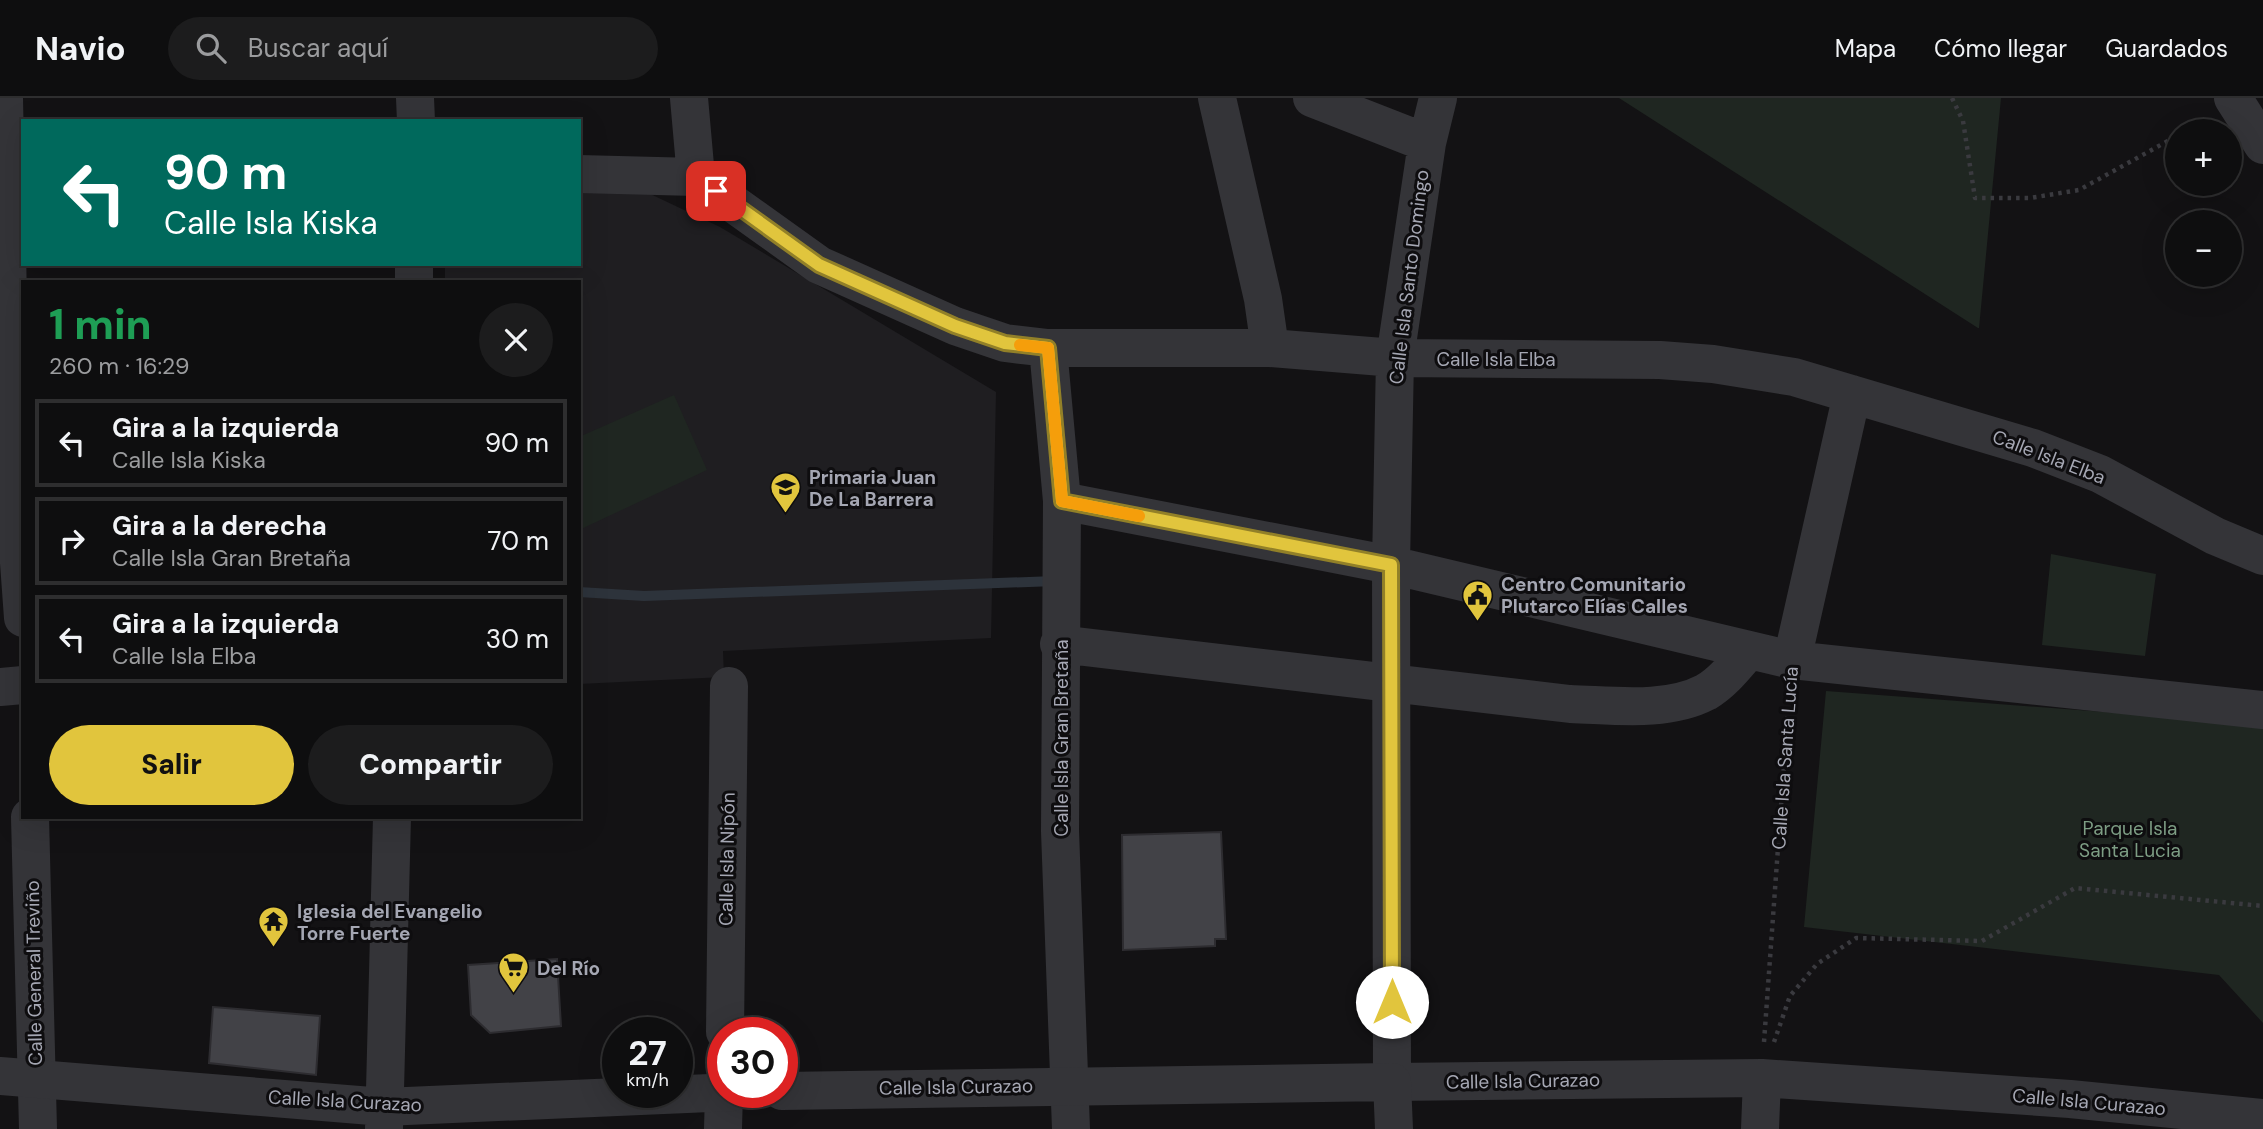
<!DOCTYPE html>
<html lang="es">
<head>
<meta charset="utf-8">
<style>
  body { margin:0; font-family:"DM Sans",sans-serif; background:#1c1c1d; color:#f1f3f6; height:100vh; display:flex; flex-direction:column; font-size:26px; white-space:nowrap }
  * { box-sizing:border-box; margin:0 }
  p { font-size:23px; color:#9b9c9e }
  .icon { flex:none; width:38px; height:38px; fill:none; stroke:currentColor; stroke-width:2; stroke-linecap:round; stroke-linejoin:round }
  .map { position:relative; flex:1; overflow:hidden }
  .side { position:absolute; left:21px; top:182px; width:560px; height:539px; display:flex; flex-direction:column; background:#0e0e0f; border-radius:0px; box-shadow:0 7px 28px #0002,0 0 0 2px #2e2e2f }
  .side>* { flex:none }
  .guide { position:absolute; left:21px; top:21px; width:560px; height:147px; border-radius:0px; box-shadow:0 7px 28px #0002,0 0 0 2px #2e2e2f; background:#00695c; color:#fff; overflow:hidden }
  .controls { position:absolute; left:2165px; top:21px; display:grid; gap:14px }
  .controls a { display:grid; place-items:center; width:77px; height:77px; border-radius:50%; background:#0e0e0f; box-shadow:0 7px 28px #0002,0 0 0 2px #2e2e2f; font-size:35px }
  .speed { position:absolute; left:602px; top:919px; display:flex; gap:14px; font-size:35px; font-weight:700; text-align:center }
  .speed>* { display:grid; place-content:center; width:91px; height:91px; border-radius:50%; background:#0e0e0f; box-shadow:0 7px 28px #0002,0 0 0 2px #2e2e2f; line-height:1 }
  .speed small { font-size:18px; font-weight:400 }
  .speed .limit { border:10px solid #d22; background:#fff; color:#111 }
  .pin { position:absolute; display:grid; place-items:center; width:60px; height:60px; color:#fff; margin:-30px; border-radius:14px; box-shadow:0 4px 10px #0006 }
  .me { position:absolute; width:77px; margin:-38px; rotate:0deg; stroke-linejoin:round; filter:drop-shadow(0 0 5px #0008) }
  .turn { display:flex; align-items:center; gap:24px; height:147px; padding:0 28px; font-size:32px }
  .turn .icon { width:91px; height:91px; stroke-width:2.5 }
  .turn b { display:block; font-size:49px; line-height:60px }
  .round { display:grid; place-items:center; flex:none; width:74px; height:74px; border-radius:37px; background:#1c1c1d }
  .headline { display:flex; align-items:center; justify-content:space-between; height:119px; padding:0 28px }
  h1 { font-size:42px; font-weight:800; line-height:52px; color:#1e9e55 }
  .action { display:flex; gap:14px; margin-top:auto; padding:14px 28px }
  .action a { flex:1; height:80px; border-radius:42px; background:#e1c53d; color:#111; font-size:28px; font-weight:800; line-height:80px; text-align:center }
  .action a+a { background:#1c1c1d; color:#f1f3f6 }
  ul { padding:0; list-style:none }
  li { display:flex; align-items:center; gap:21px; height:88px; margin:0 14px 10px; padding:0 14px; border:4px solid #2e2e2f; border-radius:0px }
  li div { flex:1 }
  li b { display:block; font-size:26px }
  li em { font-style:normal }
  header { display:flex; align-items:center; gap:42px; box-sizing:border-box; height:98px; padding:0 35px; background:#0e0e0f; border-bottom:2px solid #2e2e2f }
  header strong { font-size:33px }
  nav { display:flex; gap:38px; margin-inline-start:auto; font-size:24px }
  .search { width:490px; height:63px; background:#1c1c1d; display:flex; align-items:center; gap:18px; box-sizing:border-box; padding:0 24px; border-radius:38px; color:#9b9c9e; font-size:26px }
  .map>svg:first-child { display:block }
</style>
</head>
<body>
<header>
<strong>Navio</strong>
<div class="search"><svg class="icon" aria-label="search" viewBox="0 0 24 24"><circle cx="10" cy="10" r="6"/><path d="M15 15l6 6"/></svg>Buscar aquí</div>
<nav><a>Mapa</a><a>Cómo llegar</a><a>Guardados</a></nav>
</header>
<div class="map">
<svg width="2263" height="1031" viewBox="0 0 2263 1031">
  <rect width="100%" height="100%" fill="#131214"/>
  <!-- built -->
  <path fill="#1f1e21" d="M 579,86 L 644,93 L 720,129 L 996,294 L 991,540 L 723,553 L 724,579 L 579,586 L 579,184 L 445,184 L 445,166 L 579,166 Z"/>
  <!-- green -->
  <path fill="#1f2621" d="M 1619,0 L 2001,0 L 1979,230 L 1978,230 Z
    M 674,297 L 707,372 L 579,432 L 579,339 Z
    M 2051,456 L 2156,476 L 2145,558 L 2042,547 Z
    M 1826,593 L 2263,626 L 2263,925 L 2219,877 L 1804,829 Z"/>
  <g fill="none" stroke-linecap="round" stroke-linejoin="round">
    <!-- stream -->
    <path stroke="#2d333b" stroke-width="10" d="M 579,494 L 644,498 L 1055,483"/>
  </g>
  <!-- building -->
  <path fill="#424247" stroke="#2d2c30" stroke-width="2" d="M 1221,734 L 1226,841 L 1215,841 L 1215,848 L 1123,852 L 1122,737 Z
    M 557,861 L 561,928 L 490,935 L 471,917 L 468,867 Z
    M 213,909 L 320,918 L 316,977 L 209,965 Z"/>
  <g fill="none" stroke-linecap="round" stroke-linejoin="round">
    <!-- path -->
    <path stroke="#3a3a3f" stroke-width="4.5" stroke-dasharray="3.5 5" stroke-linecap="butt" d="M 1952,0 L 1963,23 L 1975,100 L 2030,100 L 2079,92 L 2177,38
      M 2185,33 L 2205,23
      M 1764,944 L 1789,597
      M 1774,944 L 1790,898 L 1817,866 L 1856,840 L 1982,843 L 2075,790 L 2263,808"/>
    <!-- minor -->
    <path stroke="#343438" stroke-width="38" d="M 4,0 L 11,354 L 23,520
      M 689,0 L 696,79
      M 1217,0 L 1263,201 L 1270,250
      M 1312,0 L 1427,45
      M 1438,0 L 1427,45 L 1395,260 L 1391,467 L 1392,984 L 1762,980 L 2070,1001 L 2263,1020
      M 2233,0 L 2263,47
      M 579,76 L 696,79 L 819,167 L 955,228 L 1005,245 L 1048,250 L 1270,250 L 1395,260 L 1660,262 L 1713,266 L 1794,279 L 2033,350 L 2100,376 L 2215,438 L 2263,458
      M 1048,250 L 1062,403 L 1060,733 L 1071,1031
      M 1062,403 L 1391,467 L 1792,562 L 2263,612
      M 1059,546 L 1570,606 C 1612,607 1666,615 1706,594 C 1723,584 1736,567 1749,552
      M 1792,562 L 1852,296
      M 0,589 L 23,587
      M 30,719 L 38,1031
      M 725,934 L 729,588
      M 723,1031 L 724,994
      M 1760,1031 L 1762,980"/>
    <!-- tertiary -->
    <path stroke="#343438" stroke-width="38" d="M 415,0 L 416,23
      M 414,184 L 414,166
      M 0,978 L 384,1009 L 733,994
      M 782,993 L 1392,984 L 1394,1031
      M 384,1031 L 392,719"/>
  </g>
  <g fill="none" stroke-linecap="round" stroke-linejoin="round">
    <defs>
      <path id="route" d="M 716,93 L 819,167 L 955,228 L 1005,245 L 1048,250 L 1062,403 L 1391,467 L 1392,904"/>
    </defs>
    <!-- route casing -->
    <use href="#route" stroke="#928028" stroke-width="18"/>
    <!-- route -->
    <use href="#route" stroke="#e1c53d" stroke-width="12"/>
    <!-- slow -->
    <path stroke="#f59e0b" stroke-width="12" d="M 1020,247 L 1048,250 L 1062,403 L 1139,418"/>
  </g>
  <!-- icons -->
  <defs>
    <symbol id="school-pin" viewBox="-11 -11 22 30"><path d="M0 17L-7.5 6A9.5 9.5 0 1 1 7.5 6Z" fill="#e1c53d" stroke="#0e0d0f"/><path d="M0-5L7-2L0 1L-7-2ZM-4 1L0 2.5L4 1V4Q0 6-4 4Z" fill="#111"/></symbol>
    <symbol id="civic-pin" viewBox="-11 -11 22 30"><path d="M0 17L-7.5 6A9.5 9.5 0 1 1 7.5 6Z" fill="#e1c53d" stroke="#0e0d0f"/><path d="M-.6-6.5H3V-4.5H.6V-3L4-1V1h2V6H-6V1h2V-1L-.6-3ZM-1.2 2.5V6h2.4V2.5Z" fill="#111"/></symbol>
    <symbol id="temple-pin" viewBox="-11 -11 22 30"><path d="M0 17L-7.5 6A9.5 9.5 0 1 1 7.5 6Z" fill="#e1c53d" stroke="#0e0d0f"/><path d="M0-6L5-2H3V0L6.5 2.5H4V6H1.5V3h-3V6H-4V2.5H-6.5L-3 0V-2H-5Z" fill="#111"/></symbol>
    <symbol id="supermarket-pin" viewBox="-11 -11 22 30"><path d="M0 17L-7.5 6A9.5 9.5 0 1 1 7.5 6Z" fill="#e1c53d" stroke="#0e0d0f"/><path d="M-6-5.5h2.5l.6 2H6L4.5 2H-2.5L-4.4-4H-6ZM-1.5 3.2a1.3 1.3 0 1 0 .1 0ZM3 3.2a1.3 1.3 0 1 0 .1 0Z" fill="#111"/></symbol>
  </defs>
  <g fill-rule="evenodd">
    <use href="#school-pin" x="768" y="372" width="35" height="47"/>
    <use href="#civic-pin" x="1460" y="480" width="35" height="47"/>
    <use href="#temple-pin" x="256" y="806" width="35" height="47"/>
    <use href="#supermarket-pin" x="496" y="852" width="35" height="47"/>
  </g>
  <g text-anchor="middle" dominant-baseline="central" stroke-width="6" stroke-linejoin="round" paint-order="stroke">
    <!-- street labels -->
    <g font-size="19" fill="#a5a7b3" stroke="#0e0d0f">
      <text transform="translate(1409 179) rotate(-83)">Calle Isla Santo Domingo</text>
      <text x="1496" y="261">Calle Isla Elba</text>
      <text transform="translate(2049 359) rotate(21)">Calle Isla Elba</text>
      <text transform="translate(1061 640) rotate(-90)">Calle Isla Gran Bretaña</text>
      <text transform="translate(1785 660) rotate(-86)">Calle Isla Santa Lucía</text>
      <text transform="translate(727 761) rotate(-89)">Calle Isla Nipón</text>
      <text transform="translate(34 875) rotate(-91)">Calle General Treviño</text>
      <text transform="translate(1523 983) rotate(-1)">Calle Isla Curazao</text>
      <text transform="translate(956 989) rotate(-1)">Calle Isla Curazao</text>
      <text transform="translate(345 1003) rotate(3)">Calle Isla Curazao</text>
      <text transform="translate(2089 1004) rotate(5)">Calle Isla Curazao</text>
    </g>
    <!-- poi labels -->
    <g font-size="19" font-weight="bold" fill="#a5a7b3" stroke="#0e0d0f" text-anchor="start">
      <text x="809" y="379">Primaria Juan<tspan x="809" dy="22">De La Barrera</tspan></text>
      <text x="1501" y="486">Centro Comunitario<tspan x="1501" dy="22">Plutarco Elías Calles</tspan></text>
      <text x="297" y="813">Iglesia del Evangelio<tspan x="297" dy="22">Torre Fuerte</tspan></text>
      <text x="537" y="870">Del Río</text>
    </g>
    <!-- park labels -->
    <g font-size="19" fill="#7d9d84" stroke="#0e0d0f">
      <text x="2130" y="730">Parque Isla<tspan x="2130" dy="22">Santa Lucia</tspan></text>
    </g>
  </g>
</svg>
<div class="controls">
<a>+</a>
<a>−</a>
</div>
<div class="speed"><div>27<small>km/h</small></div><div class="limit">30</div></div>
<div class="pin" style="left:716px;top:93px;background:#d93025"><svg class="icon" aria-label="arrive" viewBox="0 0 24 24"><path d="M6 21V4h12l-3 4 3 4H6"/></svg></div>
<svg class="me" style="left:1392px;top:904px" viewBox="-20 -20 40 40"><circle r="19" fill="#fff"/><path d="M0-13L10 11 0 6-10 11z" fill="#e1c53d"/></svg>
<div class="guide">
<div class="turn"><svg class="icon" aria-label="left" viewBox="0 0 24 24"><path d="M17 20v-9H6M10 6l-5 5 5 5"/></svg><div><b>90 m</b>Calle Isla Kiska</div></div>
</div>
<section class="side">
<div class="headline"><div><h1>1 min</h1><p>260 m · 16:29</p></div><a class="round"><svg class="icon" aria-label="close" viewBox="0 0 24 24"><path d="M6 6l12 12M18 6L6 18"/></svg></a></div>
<ul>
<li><svg class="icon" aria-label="left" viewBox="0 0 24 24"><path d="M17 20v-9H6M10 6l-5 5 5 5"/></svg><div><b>Gira a la izquierda</b><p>Calle Isla Kiska</p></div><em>90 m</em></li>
<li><svg class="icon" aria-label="right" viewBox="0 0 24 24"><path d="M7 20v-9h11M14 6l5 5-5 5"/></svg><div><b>Gira a la derecha</b><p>Calle Isla Gran Bretaña</p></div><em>70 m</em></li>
<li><svg class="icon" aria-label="left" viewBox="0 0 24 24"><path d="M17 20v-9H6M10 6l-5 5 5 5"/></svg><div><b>Gira a la izquierda</b><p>Calle Isla Elba</p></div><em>30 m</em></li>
</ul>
<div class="action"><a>Salir</a><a>Compartir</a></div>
</section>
</div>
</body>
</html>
